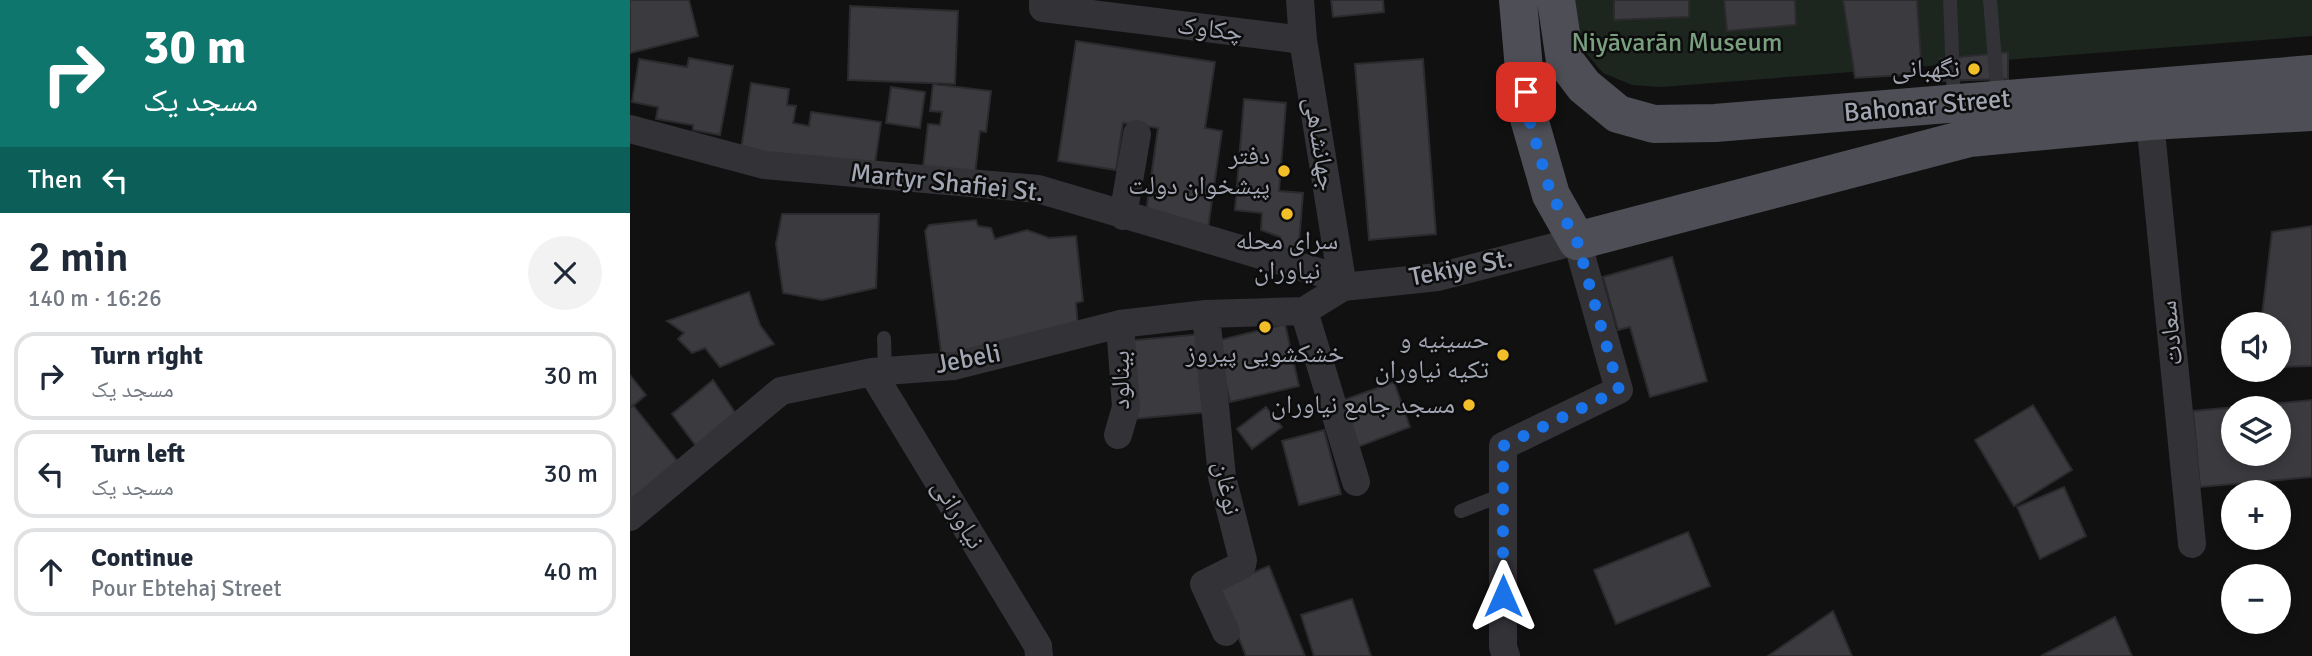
<!DOCTYPE html>
<html lang="en">
<head>
<meta charset="utf-8">
<style>
  body { margin:0; font-family:Signika,"Noto Naskh Arabic",sans-serif; background:#f2f2f3; color:#1f2937; height:100vh; display:flex; flex-direction:column; font-size:26px; white-space:nowrap }
  * { box-sizing:border-box; margin:0 }
  p { font-size:23px; color:#747a83 }
  .icon { flex:none; width:38px; height:38px; fill:none; stroke:currentColor; stroke-width:2; stroke-linecap:round; stroke-linejoin:round }
  .map { position:relative; flex:1; overflow:hidden }
  .side { display:flex; flex-direction:column; background:#fff; width:630px }
  .side>* { flex:none }
  .top-card { background:#0f766e; color:#fff; overflow:hidden }
  .buttons { position:absolute; left:1591px; top:312px; display:grid; gap:14px }
  .buttons a { display:grid; place-items:center; width:70px; height:70px; border-radius:50%; background:#fff; box-shadow:0 4px 10px #0003; font-size:35px }
  .pin { position:absolute; display:grid; place-items:center; width:60px; height:60px; color:#fff; margin:-30px; border-radius:14px; box-shadow:0 4px 10px #0006 }
  .me { position:absolute; width:77px; margin:-38px; rotate:0deg; stroke-linejoin:round; filter:drop-shadow(0 0 5px #0008) }
  .turn { display:flex; align-items:center; gap:24px; height:147px; padding:0 28px; font-size:32px }
  .turn .icon { width:91px; height:91px; stroke-width:2.5 }
  .turn b { display:block; font-size:49px; line-height:60px }
  .then { display:flex; align-items:center; height:66px; padding:0 28px; background:#0003; gap:14px; font-size:26px }
  .round { display:grid; place-items:center; flex:none; width:74px; height:74px; border-radius:37px; background:#f2f2f3 }
  .summary { display:flex; align-items:center; justify-content:space-between; height:119px; padding:0 28px }
  h1 { font-size:42px; font-weight:600; line-height:52px }
  ul { padding:0; list-style:none }
  li { display:flex; align-items:center; gap:21px; height:88px; margin:0 14px 10px; padding:0 14px; border:4px solid #e0e1e3; border-radius:21px }
  li div { flex:1 }
  li b { display:block; font-size:26px }
  li em { font-style:normal }
  main { display:flex; flex:1; min-height:0 }
  .map>svg:first-child { display:block }
</style>
</head>
<body>
<main>
<section class="side">
<div class="top-card">
<div class="turn"><svg class="icon" aria-label="right" viewBox="0 0 24 24"><path d="M7 20v-9h11M14 6l5 5-5 5"/></svg><div><b>30 m</b>مسجد یک</div></div>
<div class="then">Then<svg class="icon" aria-label="left" viewBox="0 0 24 24"><path d="M17 20v-9H6M10 6l-5 5 5 5"/></svg></div>
</div>
<div class="summary"><div><h1>2 min</h1><p>140 m · 16:26</p></div><a class="round"><svg class="icon" aria-label="close" viewBox="0 0 24 24"><path d="M6 6l12 12M18 6L6 18"/></svg></a></div>
<ul>
<li><svg class="icon" aria-label="right" viewBox="0 0 24 24"><path d="M7 20v-9h11M14 6l5 5-5 5"/></svg><div><b>Turn right</b><p>مسجد یک</p></div><em>30 m</em></li>
<li><svg class="icon" aria-label="left" viewBox="0 0 24 24"><path d="M17 20v-9H6M10 6l-5 5 5 5"/></svg><div><b>Turn left</b><p>مسجد یک</p></div><em>30 m</em></li>
<li><svg class="icon" aria-label="ahead" viewBox="0 0 24 24"><path d="M12 20V5M6 11l6-6 6 6"/></svg><div><b>Continue</b><p>Pour Ebtehaj Street</p></div><em>40 m</em></li>
</ul>
</section>
<div class="map">
<svg width="1682" height="656" viewBox="0 0 1682 656">
  <rect width="100%" height="100%" fill="#111112"/>
  <!-- green -->
  <path fill="#1d251f" d="M 945,0 L 1682,0 L 1682,36 L 1031,87 L 1002,85 L 973,73 L 949,45 Z"/>
  <!-- building -->
  <path fill="#3b3b3f" stroke="#2b2b2e" stroke-width="2" fill-rule="evenodd" d="M 0,0 L 59,0 L 68,36 L 0,53 Z
    M 701,0 L 753,0 L 754,12 L 703,17 Z
    M 984,0 L 1059,0 L 1059,17 L 984,20 Z
    M 1094,0 L 1165,0 L 1166,25 L 1097,31 Z
    M 1213,0 L 1287,0 L 1292,74 L 1225,78 Z
    M 220,6 L 328,11 L 325,84 L 218,80 Z
    M 446,41 L 585,62 L 575,128 L 592,131 L 578,228 L 515,219 L 528,128 L 493,123 L 486,170 L 428,161 Z
    M 1378,52 L 1378,79 L 1309,81 L 1310,59 Z
    M 59,58 L 103,66 L 90,135 L 63,130 L 63,125 L 26,119 L 28,107 L 2,102 L 9,59 L 57,67 Z
    M 793,59 L 806,234 L 739,240 L 725,64 Z
    M 121,83 L 159,89 L 157,105 L 166,106 L 163,123 L 179,126 L 181,112 L 251,122 L 244,170 L 111,150 Z
    M 303,84 L 361,91 L 356,132 L 350,131 L 345,174 L 293,168 L 298,124 L 310,125 L 312,112 L 300,111 Z
    M 261,87 L 295,92 L 290,128 L 256,123 Z
    M 614,99 L 656,103 L 649,191 L 673,193 L 668,256 L 649,255 L 650,237 L 631,230 L 632,213 L 605,210 Z
    M 152,214 L 249,214 L 246,288 L 192,300 L 153,293 L 146,244 Z
    M 346,220 L 348,226 L 361,228 L 365,239 L 397,230 L 419,238 L 446,236 L 453,301 L 446,303 L 448,328 L 318,358 L 311,352 L 295,231 L 299,225 Z
    M 1682,226 L 1682,366 L 1650,367 L 1648,324 L 1631,324 L 1642,232 Z
    M 1042,257 L 1077,381 L 1020,397 L 1000,327 L 988,330 L 973,277 Z
    M 119,292 L 130,325 L 144,344 L 90,367 L 75,348 L 62,353 L 48,339 L 54,333 L 37,321 Z
    M 655,324 L 669,386 L 600,402 L 586,341 Z
    M 572,334 L 579,412 L 503,419 L 496,341 Z
    M 0,375 L 16,395 L 0,408 Z
    M 83,380 L 109,418 L 69,450 L 42,414 Z
    M 764,382 L 780,427 L 725,448 L 708,402 Z
    M 1682,400 L 1682,477 L 1570,487 L 1563,411 ZM 1603,408 L 1648,408 L 1648,453 L 1603,453 Z
    M 3,405 L 49,463 L 0,502 L 0,408 Z
    M 1403,405 L 1442,470 L 1384,506 L 1345,440 Z
    M 636,407 L 652,427 L 622,449 L 607,429 Z
    M 694,430 L 711,494 L 669,505 L 652,441 Z
    M 1434,487 L 1456,536 L 1410,559 L 1387,507 Z
    M 1058,532 L 1080,586 L 986,624 L 964,570 Z
    M 639,566 L 675,656 L 616,656 L 588,587 Z
    M 722,599 L 741,656 L 684,656 L 671,615 Z
    M 1203,611 L 1222,656 L 1138,656 Z
    M 1485,617 L 1502,656 L 1411,656 Z"/>
  <g fill="none" stroke-linecap="round" stroke-linejoin="round">
    <!-- service -->
    <path stroke="#323237" stroke-width="14" d="M 1320,0 L 1324,103
      M 1360,0 L 1368,98
      M 254,338 L 255,371
      M 831,511 L 872,495"/>
    <!-- minor -->
    <path stroke="#323237" stroke-width="28" d="M 413,0 L 413,8 L 673,40
      M 670,0 L 673,40 L 713,287
      M 1520,121 L 1562,544
      M 0,129 L 134,165 L 408,189 L 712,279
      M 493,216 L 507,134
      M 674,311 L 726,482
      M 576,314 L 592,477 L 613,560 L 612,565 L 574,584 L 596,632
      M 242,372 L 408,646 L 409,656
      M 488,435 L 496,407 L 490,324
      M 0,517 L 151,391 L 242,372 L 324,366 L 490,324 L 576,314 L 674,311 L 713,287 L 808,277 L 947,241 L 989,390 L 873,446 L 873,647 L 876,656"/>
    <!-- primary -->
    <path stroke="#4e4f56" stroke-width="38" d="M 888,0 L 898,115 L 921,195 L 947,241 L 1339,138 L 1520,121 L 1682,112
      M 926,0 L 935,61 L 954,86 L 988,114 L 1024,124 L 1085,123 L 1682,74"/>
  </g>
  <g fill="none" stroke-linecap="round" stroke-linejoin="round">
    <!-- route -->
    <path stroke="#1a73e8" stroke-width="12" stroke-dasharray="0 21.6" d="M 873,596 L 873,446 L 989,390 L 947,241 L 921,194 L 898,115 L 896,92"/>
  </g>
  <!-- markers -->
  <g fill="#f2bf29" stroke="#0c0c0d" stroke-width="2.5">
    <circle cx="1344" cy="69" r="7"/>
    <circle cx="654" cy="171" r="7"/>
    <circle cx="657" cy="214" r="7"/>
    <circle cx="635" cy="327" r="7"/>
    <circle cx="873" cy="355" r="7"/>
    <circle cx="839" cy="405" r="7"/>
  </g>
  <g text-anchor="middle" dominant-baseline="central" stroke-width="5" stroke-linejoin="round" paint-order="stroke">
    <!-- street labels -->
    <g font-size="26" fill="#a2a6b3" stroke="#0c0c0d">
      <text transform="translate(580 29) rotate(7)">چکاوک</text>
      <text transform="translate(1297 106) rotate(-5)">Bahonar Street</text>
      <text transform="translate(690 144) rotate(81)">جهانشاهی</text>
      <text transform="translate(317 183) rotate(6)">Martyr Shafiei St.</text>
      <text transform="translate(831 268) rotate(-11)">Tekiye St.</text>
      <text transform="translate(1541 333) rotate(-96)">سعادت</text>
      <text transform="translate(338 359) rotate(-11)">Jebeli</text>
      <text transform="translate(491 380) rotate(-90)">بینالود</text>
      <text transform="translate(597 488) rotate(79)">نوغان</text>
      <text transform="translate(328 514) rotate(59)">نیاورانی</text>
    </g>
    <!-- park labels -->
    <g font-size="26" fill="#799f7e" stroke="#0c0c0d">
      <text x="1047" y="43">Niyāvarān Museum</text>
    </g>
    <!-- poi labels -->
    <g font-size="26" fill="#a2a6b3" stroke="#0c0c0d" text-anchor="end">
      <text x="1330" y="69">نگهبانی</text>
      <text x="640" y="156">دفتر<tspan x="640" dy="30">پیشخوان دولت</tspan></text>
      <text x="657" y="241" text-anchor="middle">سرای محله<tspan x="657" dy="30">نیاوران</tspan></text>
      <text x="859" y="340">حسینیه و<tspan x="859" dy="30">تکیه نیاوران</tspan></text>
      <text x="635" y="354" text-anchor="middle">خشکشویی پیروز</text>
      <text x="825" y="405">مسجد جامع نیاوران</text>
    </g>
  </g>
</svg>
<div class="buttons">
<a><svg class="icon" aria-label="sound" viewBox="0 0 24 24"><path d="M4 9h4l5-4v14l-5-4H4zM17 9q2 3 0 6"/></svg></a>
<a><svg class="icon" aria-label="layers" viewBox="0 0 24 24"><path d="M12 4l9 5-9 5-9-5zM3 14l9 5 9-5"/></svg></a>
<a>+</a>
<a>−</a>
</div>
<div class="pin" style="left:896px;top:92px;background:#d93025"><svg class="icon" aria-label="arrive" viewBox="0 0 24 24"><path d="M6 21V4h12l-3 4 3 4H6"/></svg></div>
<svg class="me" style="left:873px;top:596px" viewBox="-20 -20 40 40"><path d="M0-17L14 15 0 8-14 15z" fill="#1a73e8" stroke="#fff" stroke-width="4"/></svg>
</div>
</main>
</body>
</html>
